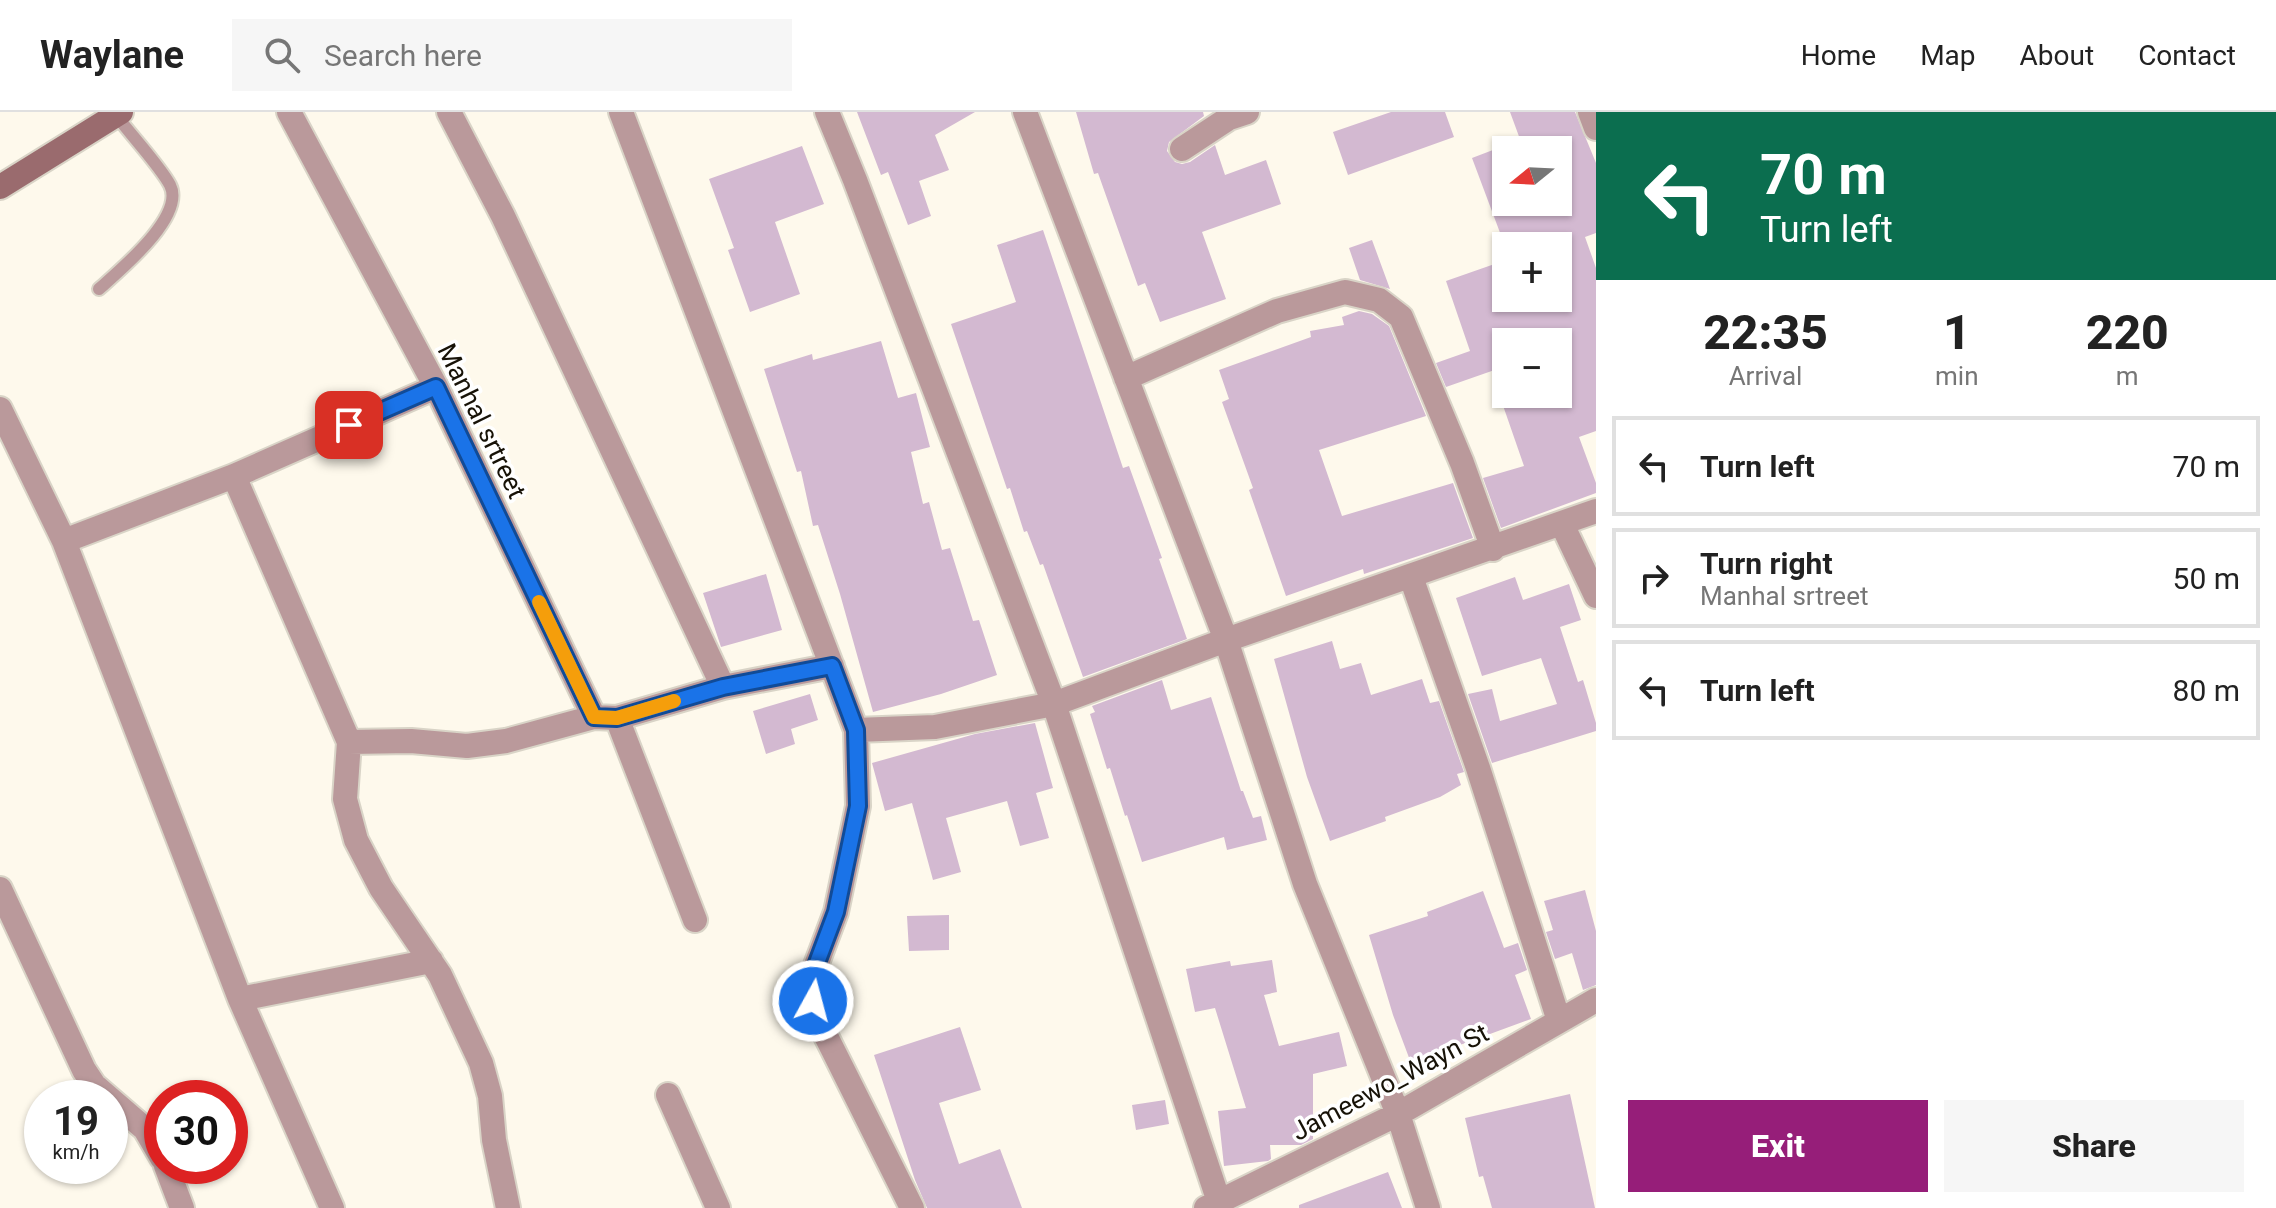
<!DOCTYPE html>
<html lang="en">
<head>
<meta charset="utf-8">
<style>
  body { margin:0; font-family:Roboto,sans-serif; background:#f6f6f6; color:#222; height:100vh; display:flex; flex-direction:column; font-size:30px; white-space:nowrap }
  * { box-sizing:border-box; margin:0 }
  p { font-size:26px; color:#767676 }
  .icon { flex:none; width:44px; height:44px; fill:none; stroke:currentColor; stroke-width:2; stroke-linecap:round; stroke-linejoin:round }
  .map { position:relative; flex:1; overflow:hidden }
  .drawer { display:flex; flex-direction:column; background:#fff; width:680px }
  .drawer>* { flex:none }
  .top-card { background:#0b6e4f; color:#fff; overflow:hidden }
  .needle { width:52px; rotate:252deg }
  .tools { position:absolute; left:1492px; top:24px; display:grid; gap:16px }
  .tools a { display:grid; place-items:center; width:80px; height:80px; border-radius:0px; background:#fff; box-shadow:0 2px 6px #0004; font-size:40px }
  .speed { position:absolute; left:24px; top:968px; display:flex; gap:16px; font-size:40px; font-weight:700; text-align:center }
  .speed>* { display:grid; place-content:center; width:104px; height:104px; border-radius:50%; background:#fff; box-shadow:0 2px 6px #0004; line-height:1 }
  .speed small { font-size:20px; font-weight:400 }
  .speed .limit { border:12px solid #d22; background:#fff; color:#111 }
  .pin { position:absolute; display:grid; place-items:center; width:68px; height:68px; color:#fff; margin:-34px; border-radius:16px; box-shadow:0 4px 12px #0006 }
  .me { position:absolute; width:88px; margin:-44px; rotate:7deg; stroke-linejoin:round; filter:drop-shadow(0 0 6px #0008) }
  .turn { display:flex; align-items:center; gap:28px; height:168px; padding:0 32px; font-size:36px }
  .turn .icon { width:104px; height:104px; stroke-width:2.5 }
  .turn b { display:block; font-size:56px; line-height:68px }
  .eta { display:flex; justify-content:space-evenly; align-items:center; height:136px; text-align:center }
  .eta b { font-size:48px; font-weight:800; line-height:56px }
  .button { display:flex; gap:16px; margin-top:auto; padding:16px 32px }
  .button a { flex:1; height:92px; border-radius:0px; background:#961e79; color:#fff; font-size:32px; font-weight:800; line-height:92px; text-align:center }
  .button a+a { background:#f6f6f6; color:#222 }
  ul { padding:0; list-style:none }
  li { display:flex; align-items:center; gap:24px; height:100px; margin:0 16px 12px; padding:0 16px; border:4px solid #e0e0e0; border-radius:0px }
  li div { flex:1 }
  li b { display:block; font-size:30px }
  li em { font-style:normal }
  header { display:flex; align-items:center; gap:48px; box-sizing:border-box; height:112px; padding:0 40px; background:#fff; border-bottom:2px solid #e0e0e0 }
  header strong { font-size:38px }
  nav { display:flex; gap:44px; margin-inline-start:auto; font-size:28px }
  .search { width:560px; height:72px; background:#f6f6f6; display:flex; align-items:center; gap:20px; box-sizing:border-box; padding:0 28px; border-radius:0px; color:#767676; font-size:30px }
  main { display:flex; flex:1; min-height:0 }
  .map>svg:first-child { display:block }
</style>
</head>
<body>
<header>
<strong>Waylane</strong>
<div class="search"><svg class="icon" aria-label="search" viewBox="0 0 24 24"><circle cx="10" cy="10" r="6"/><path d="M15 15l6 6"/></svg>Search here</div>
<nav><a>Home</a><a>Map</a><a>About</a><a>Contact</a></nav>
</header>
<main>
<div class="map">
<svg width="1596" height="1096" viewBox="0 0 1596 1096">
  <rect width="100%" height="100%" fill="#fef9ec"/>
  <!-- building -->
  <path fill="#d3b9d1" d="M 857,0 L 975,0 L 935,23 L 949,58 L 919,69 L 931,104 L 908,113 L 888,60 L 881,63 Z
    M 1076,0 L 1203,0 L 1204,4 L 1169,30 L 1167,39 L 1175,50 L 1182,52 L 1190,50 L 1215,33 L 1225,63 L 1266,48 L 1281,92 L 1202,120 L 1226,187 L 1160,210 L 1145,171 L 1138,174 L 1098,61 L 1094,62 Z
    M 1391,0 L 1445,0 L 1454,25 L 1348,63 L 1333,20 Z
    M 1510,0 L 1575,0 L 1596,51 L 1596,121 L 1585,125 L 1596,156 L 1596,319 L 1579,325 L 1596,371 L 1596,381 L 1501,416 L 1483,366 L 1524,354 L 1499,282 L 1558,282 L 1558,230 L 1506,230 L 1506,254 L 1446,275 L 1436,251 L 1470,239 L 1446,169 L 1506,148 L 1506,186 L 1558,186 L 1558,134 L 1505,134 L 1472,46 L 1506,33 L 1506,90 L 1558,90 L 1558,38 L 1524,38 Z
    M 802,34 L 824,92 L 775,110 L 800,182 L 750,200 L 728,138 L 734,136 L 709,67 Z
    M 1043,118 L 1123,356 L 1129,354 L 1162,446 L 1159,447 L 1187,527 L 1083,565 L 1043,452 L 1040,453 L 1027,419 L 1024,420 L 1010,376 L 1007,377 L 951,212 L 1016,190 L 997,133 Z
    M 1372,128 L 1390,177 L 1360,168 L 1349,136 Z
    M 1359,199 L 1372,202 L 1389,214 L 1426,304 L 1319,338 L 1342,404 L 1453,371 L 1473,426 L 1364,462 L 1363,457 L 1286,484 L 1249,378 L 1253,376 L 1222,290 L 1229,287 L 1219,258 L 1311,225 L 1310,219 L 1344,213 L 1342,205 Z
    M 881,229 L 898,286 L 916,281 L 930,335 L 911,340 L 923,392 L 929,390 L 942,438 L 950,436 L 973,509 L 979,508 L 997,563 L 941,582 L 873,600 L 840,482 L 818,413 L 813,414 L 801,359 L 797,360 L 764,257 L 812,242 L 813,248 Z
    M 766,462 L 782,518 L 721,535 L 703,481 Z
    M 1515,465 L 1523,488 L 1569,472 L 1581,508 L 1560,515 L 1578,570 L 1583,568 L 1596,611 L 1596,619 L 1492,651 L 1468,582 L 1492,577 L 1500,609 L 1557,592 L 1541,546 L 1482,564 L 1456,486 Z
    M 1332,529 L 1340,557 L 1361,551 L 1371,583 L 1422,567 L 1430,591 L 1439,589 L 1464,660 L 1457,662 L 1461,673 L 1440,685 L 1385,705 L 1386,709 L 1330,729 L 1307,665 L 1274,547 Z
    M 1162,568 L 1171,598 L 1211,585 L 1241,679 L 1243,679 L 1253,706 L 1261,704 L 1267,728 L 1227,738 L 1224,725 L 1142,750 L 1127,703 L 1125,704 L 1110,656 L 1107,657 L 1090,602 L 1095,600 L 1092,594 Z
    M 810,582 L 818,608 L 791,617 L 795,632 L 766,642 L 753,599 Z
    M 1035,611 L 1053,676 L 1036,681 L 1049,726 L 1020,734 L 1007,689 L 946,706 L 961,760 L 933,768 L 912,691 L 885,699 L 872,651 L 975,622 Z
    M 1585,778 L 1596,819 L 1596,873 L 1583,878 L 1572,841 L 1555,847 L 1546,820 L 1553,818 L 1544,789 Z
    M 1483,779 L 1504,836 L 1518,831 L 1527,858 L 1515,863 L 1531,907 L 1411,951 L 1393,903 L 1369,823 L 1428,804 L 1427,800 Z
    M 949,803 L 949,838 L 909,839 L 907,804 Z
    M 1272,848 L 1277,880 L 1264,883 L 1279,934 L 1339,920 L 1347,954 L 1313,962 L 1313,1027 L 1301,1033 L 1270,1033 L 1271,1047 L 1268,1049 L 1224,1054 L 1218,999 L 1246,996 L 1215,896 L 1195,900 L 1186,857 L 1230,849 L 1231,854 Z
    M 960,915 L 981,978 L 939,991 L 959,1052 L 1000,1037 L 1022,1096 L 927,1096 L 915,1068 L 874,943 Z
    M 1570,982 L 1595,1096 L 1492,1096 L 1483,1064 L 1479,1065 L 1465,1006 Z
    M 1165,988 L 1169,1012 L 1136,1018 L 1132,993 Z
    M 1388,1060 L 1402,1096 L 1299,1096 L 1299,1093 Z"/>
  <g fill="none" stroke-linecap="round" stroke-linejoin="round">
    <defs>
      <path id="lane" d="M 99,177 C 120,158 186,104 170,73 C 160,54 130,22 116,3"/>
      <path id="street" d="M 289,0 L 436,275 L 594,605
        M 449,0 L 503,104 L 723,575
        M 621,0 L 856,618 L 858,694 L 836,800 L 812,864 L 813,889 L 821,914 L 912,1096
        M 827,0 L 855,68 L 1054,592 L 1221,1096
        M 1025,0 L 1226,528 L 1305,772 L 1398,1002 L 1428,1096
        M 1590,0 L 1596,16
        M 1182,37 L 1229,6 L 1247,0
        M 1126,266 L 1277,199 L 1345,180 L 1379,188 L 1401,205 L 1462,351 L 1493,437
        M 0,297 L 64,429 L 240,887 L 332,1096
        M 234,364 L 349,630 L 411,629 L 467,634 L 506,629 L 594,605 L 617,606 L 723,575 L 832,554
        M 1562,412 L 1596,484
        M 64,429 L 234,364 L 436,275
        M 1411,465 L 1478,656 L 1559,909
        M 617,606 L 695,808
        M 856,618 L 935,615 L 1054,592 L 1226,528 L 1596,399
        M 349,630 L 345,687 L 356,728 L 381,776 L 440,863 L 481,951 L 490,984 L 494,1028 L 508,1096
        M 0,777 L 84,958 L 94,973 L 145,1017 L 162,1046
        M 240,887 L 431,849
        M 668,983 L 718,1096
        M 166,1054 L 182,1096
        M 1206,1096 L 1398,1002 L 1596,888"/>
      <path id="secondary" d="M 0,75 L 121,0"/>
    </defs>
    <!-- lane casing -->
    <use href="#lane" stroke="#d9d4c7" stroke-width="16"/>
    <!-- street casing -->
    <use href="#street" stroke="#d9d4c7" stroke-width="28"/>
    <!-- secondary casing -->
    <use href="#secondary" stroke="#d9d4c7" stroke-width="28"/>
    <!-- lane -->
    <use href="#lane" stroke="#ba999b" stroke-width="12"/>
    <!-- street -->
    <use href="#street" stroke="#ba999b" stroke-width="24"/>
    <!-- secondary -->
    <use href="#secondary" stroke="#9a6b6e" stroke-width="24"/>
  </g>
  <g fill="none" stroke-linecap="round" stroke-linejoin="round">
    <defs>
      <path id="route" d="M 349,313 L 436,275 L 594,605 L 617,606 L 723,575 L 832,554 L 856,618 L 858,694 L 836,800 L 812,864 L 813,889"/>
    </defs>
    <!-- route casing -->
    <use href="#route" stroke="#114b97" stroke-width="20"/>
    <!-- route -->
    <use href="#route" stroke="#1a73e8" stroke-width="14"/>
    <!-- slow -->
    <path stroke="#f59e0b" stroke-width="14" d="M 539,490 L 594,605 L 617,606 L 674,589"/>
  </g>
  <g text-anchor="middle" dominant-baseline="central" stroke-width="7" stroke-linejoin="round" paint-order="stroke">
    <!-- street labels -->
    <g font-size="26" fill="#171207" stroke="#fff">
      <text transform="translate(482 309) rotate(64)">Manhal srtreet</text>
      <text transform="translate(1390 970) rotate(-28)">Jameewo_Wayn St</text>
    </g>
  </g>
</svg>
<div class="tools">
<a><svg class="needle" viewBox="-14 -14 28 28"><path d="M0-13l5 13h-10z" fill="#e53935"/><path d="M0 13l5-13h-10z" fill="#767676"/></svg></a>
<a>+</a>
<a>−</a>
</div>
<div class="speed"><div>19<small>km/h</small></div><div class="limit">30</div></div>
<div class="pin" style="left:349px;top:313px;background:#d93025"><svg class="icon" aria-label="arrive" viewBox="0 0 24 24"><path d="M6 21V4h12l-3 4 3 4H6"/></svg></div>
<svg class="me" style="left:813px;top:889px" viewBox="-20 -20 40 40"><circle r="17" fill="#1a73e8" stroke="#fff" stroke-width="3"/><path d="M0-11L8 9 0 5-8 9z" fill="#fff"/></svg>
</div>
<section class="drawer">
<div class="top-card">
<div class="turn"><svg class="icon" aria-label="left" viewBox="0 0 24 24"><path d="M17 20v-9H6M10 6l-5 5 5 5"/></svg><div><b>70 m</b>Turn left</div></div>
</div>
<div class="eta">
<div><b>22:35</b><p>Arrival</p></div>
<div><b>1</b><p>min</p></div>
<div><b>220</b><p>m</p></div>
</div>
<ul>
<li><svg class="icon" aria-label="left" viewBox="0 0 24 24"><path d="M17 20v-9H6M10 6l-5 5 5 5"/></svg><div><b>Turn left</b></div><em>70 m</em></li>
<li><svg class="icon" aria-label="right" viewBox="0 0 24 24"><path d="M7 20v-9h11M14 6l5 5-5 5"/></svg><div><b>Turn right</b><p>Manhal srtreet</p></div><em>50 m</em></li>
<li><svg class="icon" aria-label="left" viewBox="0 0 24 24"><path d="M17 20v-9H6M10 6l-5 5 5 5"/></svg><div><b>Turn left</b></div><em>80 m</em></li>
</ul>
<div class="button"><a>Exit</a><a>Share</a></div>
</section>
</main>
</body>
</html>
